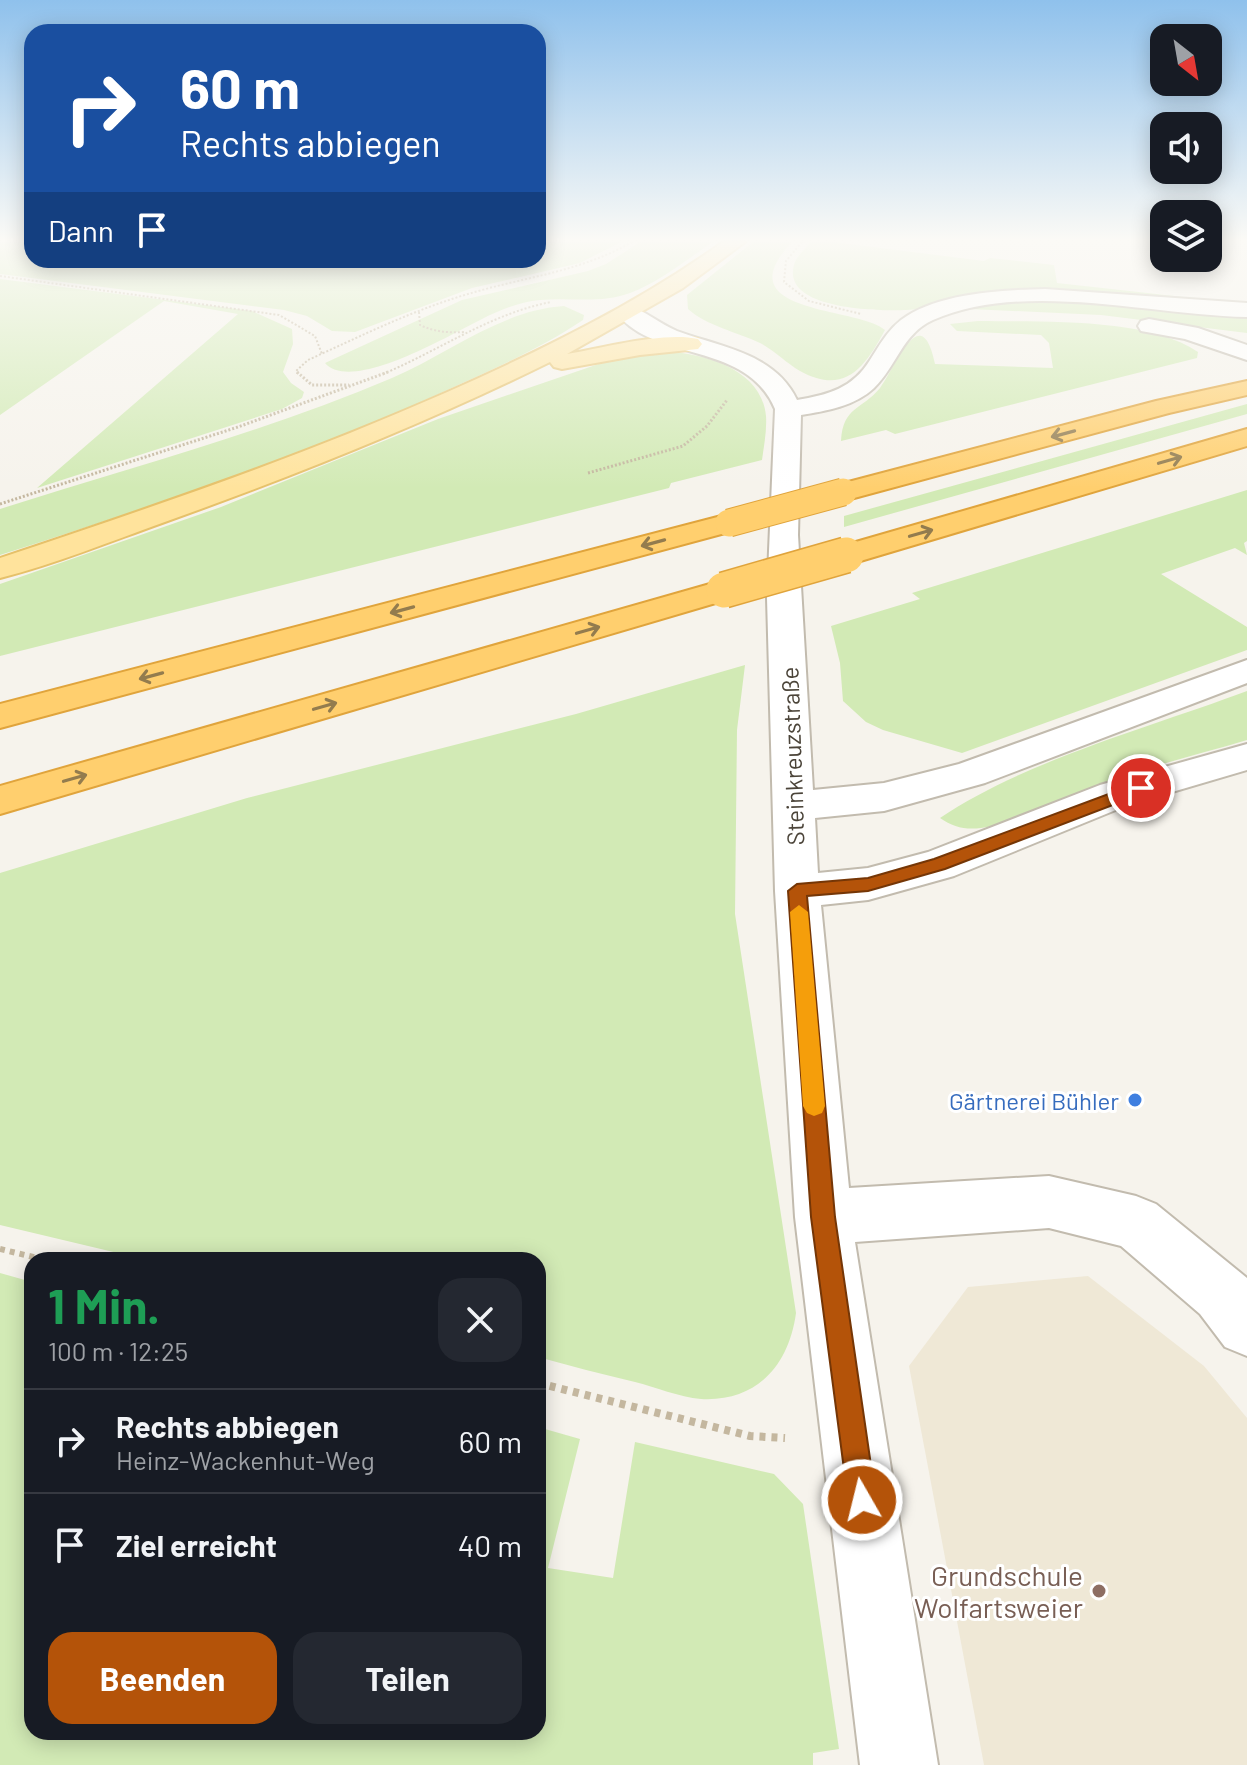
<!DOCTYPE html>
<html lang="de">
<head>
<meta charset="utf-8">
<style>
  body { margin:0; font-family:Barlow,sans-serif; background:#242831; color:#f1f3f6; height:100vh; display:flex; flex-direction:column; font-size:30px; white-space:nowrap }
  * { box-sizing:border-box; margin:0 }
  p { font-size:26px; color:#9ea1a6 }
  .icon { flex:none; width:44px; height:44px; fill:none; stroke:currentColor; stroke-width:2; stroke-linecap:round; stroke-linejoin:round }
  .map { position:relative; flex:1; overflow:hidden }
  .panel { position:absolute; left:24px; top:1252px; width:522px; height:488px; display:flex; flex-direction:column; background:#171b24; border-radius:24px; box-shadow:0 4px 20px #0003 }
  .panel>* { flex:none }
  .banner { position:absolute; left:24px; top:24px; width:522px; height:244px; border-radius:24px; box-shadow:0 4px 20px #0003; background:#1a4fa0; color:#fff; overflow:hidden }
  .needle { width:52px; rotate:149deg }
  .tools { position:absolute; left:1150px; top:24px; display:grid; gap:16px }
  .tools a { display:grid; place-items:center; width:72px; height:72px; border-radius:16px; background:#171b24; box-shadow:0 4px 20px #0003; font-size:40px }
  .pin { position:absolute; display:grid; place-items:center; width:68px; height:68px; color:#fff; margin:-34px; border:4px solid #fff; border-radius:50%; box-shadow:0 2px 8px #0007 }
  .me { position:absolute; width:88px; margin:-44px; rotate:352deg; stroke-linejoin:round; filter:drop-shadow(0 0 6px #0008) }
  .turn { display:flex; align-items:center; gap:28px; height:168px; padding:0 24px; font-size:36px }
  .turn .icon { width:104px; height:104px; stroke-width:2.5 }
  .turn b { display:block; font-size:56px; line-height:68px }
  .then { display:flex; align-items:center; height:76px; padding:0 24px; background:#0003; gap:16px; font-size:30px }
  .round { display:grid; place-items:center; flex:none; width:84px; height:84px; border-radius:24px; background:#242831 }
  .headline { display:flex; align-items:center; justify-content:space-between; height:136px; padding:0 24px }
  h1 { font-size:48px; font-weight:700; line-height:60px; color:#1e9e55 }
  .action { display:flex; gap:16px; margin-top:auto; padding:16px 24px }
  .action a { flex:1; height:92px; border-radius:24px; background:#b45309; color:#fff; font-size:32px; font-weight:700; line-height:92px; text-align:center }
  .action a+a { background:#242831; color:#f1f3f6 }
  ul { padding:0; list-style:none }
  li { display:flex; align-items:center; gap:24px; height:104px; padding:0 24px; border-top:2px solid #363941 }
  li div { flex:1 }
  li b { display:block; font-size:30px }
  li em { font-style:normal }
  .map>svg:first-child { display:block }
</style>
</head>
<body>
<div class="map">
<svg width="1247" height="1765" viewBox="0 0 1247 1765">
  <rect width="100%" height="100%" fill="#f6f3ec"/>
  <!-- education -->
  <path fill="#efe8d6" d="M 1088,1276 L 1204,1366 L 1247,1418 L 1247,1765 L 984,1765 L 909,1366 L 968,1287 Z"/>
  <!-- green -->
  <path fill="#d2eab5" d="M 0,242 L 32,242 L 32,260 L 538,260 L 538,242 L 621,242 L 580,263 L 472,288 L 355,332 L 332,331 L 307,316 L 284,310 L 0,274 Z
    M 640,242 L 713,242 C 687,259 660,282 630,293 C 601,304 570,297 540,300 C 519,302 500,310 482,319 C 453,333 352,394 325,363 L 462,300 L 588,271 L 606,264 Z
    M 753,242 L 792,242 C 723,315 856,306 885,330 C 865,367 845,396 800,371 C 786,363 775,351 760,343 C 737,332 707,326 688,309 L 687,295 Z
    M 811,242 L 833,242 L 984,261 L 990,258 L 1054,265 L 1057,283 L 1247,304 L 1123,295 L 906,310 C 879,311 777,310 795,262 C 798,255 806,248 811,242 Z
    M 0,279 L 252,311 L 292,329 L 293,344 L 283,372 L 291,383 L 304,392 L 302,398 L 282,409 L 37,488 L 238,314 L 164,301 L 0,415 Z
    M 1075,300 L 1247,315 L 1247,333 L 1101,315 L 970,309 L 1009,302 Z
    M 564,306 L 584,315 L 583,320 C 540,349 491,370 443,392 C 300,458 150,507 0,555 L 0,509 C 131,467 265,432 392,378 C 448,354 501,310 564,306 Z
    M 978,321 C 1038,322 1148,317 1198,352 L 1197,358 L 895,434 L 886,430 L 841,441 C 843,406 862,410 880,388 C 895,368 921,297 935,364 L 1053,368 L 1049,343 L 1041,335 L 957,331 L 950,324 Z
    M 670,352 C 708,354 762,371 766,416 C 767,430 764,446 762,460 L 671,483 L 669,488 L 0,656 L 0,584 L 221,507 L 438,419 L 622,356 Z
    M 1247,404 L 1247,414 L 844,527 L 844,516 Z
    M 1247,490 L 1247,541 L 1244,543 L 1247,555 L 1235,548 L 1161,574 L 1247,627 L 1247,650 L 962,753 L 883,730 L 866,722 L 843,701 L 840,663 L 831,626 L 920,599 L 912,593 Z
    M 745,665 L 737,730 L 735,914 L 796,1313 C 789,1365 757,1402 701,1399 C 679,1397 655,1387 635,1382 C 602,1374 570,1366 538,1357 L 538,1260 L 147,1260 L 0,1225 L 0,873 L 247,798 L 576,714 Z
    M 1247,691 L 1247,740 C 1197,755 1146,767 1098,785 C 1059,798 1022,822 981,828 C 965,830 953,827 940,818 C 1024,761 1151,727 1247,691 Z
    M 0,1273 L 32,1282 L 32,1732 L 538,1732 L 538,1427 L 580,1439 L 548,1568 L 613,1578 L 635,1442 L 774,1474 L 803,1504 L 839,1749 L 813,1753 L 813,1765 L 0,1765 Z"/>
  <g fill="none" stroke-linecap="round" stroke-linejoin="round">
    <defs>
      <path id="minor" d="M 1045,289 L 1247,303 L 1247,317 C 1149,315 1025,280 933,320 C 902,334 897,366 874,388 C 855,406 826,411 801,415 L 798,535 L 813,790 L 884,783 L 959,764 L 1247,660 L 1247,683 L 985,783 L 884,811 L 815,818 L 818,873 L 868,868 L 928,852 L 1100,785 L 1247,744 L 1247,770 L 1128,805 L 954,876 L 868,900 L 821,905 L 849,1188 L 1049,1176 L 1136,1196 L 1156,1204 L 1247,1278 L 1247,1356 L 1225,1347 L 1200,1314 L 1121,1246 L 1049,1228 L 855,1242 L 938,1765 L 860,1765 L 795,1217 L 775,891 L 767,598 L 775,409 C 746,340 653,363 616,312 L 627,305 C 644,310 660,324 677,331 C 720,347 775,353 797,400 C 828,395 853,388 870,360 C 879,346 887,331 901,320 C 937,293 1001,290 1045,289 Z
        M 1149,319 L 1198,328 L 1247,345 L 1247,360 L 1185,339 L 1141,331 L 1138,326 L 1141,321 Z"/>
      <path id="major" d="M 723,242 L 745,242 L 683,288 L 567,354 C 602,348 665,331 698,339 L 702,344 L 698,349 L 640,355 L 562,369 L 554,367 L 550,362 C 424,424 294,476 162,523 C 109,542 55,564 0,578 L 0,558 C 150,508 300,457 445,393 C 542,350 637,304 723,242 Z"/>
      <path id="highway" d="M 1247,381 L 1247,395 L 1169,413 L 843,501 L 833,498 L 829,492 L 833,486 L 1156,401 Z
        M 1247,429 L 1247,446 L 857,562 L 846,564 L 835,562 L 830,555 L 835,548 Z
        M 729,514 L 740,517 L 744,523 L 740,529 L 0,728 L 0,704 Z
        M 724,580 L 736,583 L 740,590 L 736,597 L 0,814 L 0,786 Z"/>
    </defs>
    <!-- minor casing -->
    <use href="#minor" stroke="#c2bbae" stroke-width="4"/>
    <!-- major casing -->
    <use href="#major" stroke="#e6c16a" stroke-width="4"/>
    <!-- highway casing -->
    <use href="#highway" stroke="#e0a43c" stroke-width="4"/>
    <!-- path-far3 -->
    <path stroke="#c4b79f" stroke-width="2" stroke-dasharray="2 2" stroke-linecap="butt" d="M 802,242 L 786,261 L 784,282 L 809,301 L 861,314
      M 0,276 L 279,315 L 315,336 L 322,354
      M 419,312 L 420,325 C 435,332 449,333 465,332
      M 298,374 L 296,371 L 308,360 C 361,336 413,310 468,294 C 524,277 580,272 632,242
      M 383,374 C 440,350 490,314 551,302"/>
    <!-- path-far2 -->
    <path stroke="#c4b79f" stroke-width="3" stroke-dasharray="2 2" stroke-linecap="butt" d="M 297,372 L 312,385 L 349,385
      M 588,473 L 683,446 L 707,426 L 727,400
      M 0,504 L 238,427 L 388,372"/>
    <!-- path-far1 -->
    <path stroke="#c4b79f" stroke-width="6" stroke-dasharray="5 5" stroke-linecap="butt" d="M 0,1249 L 46,1260"/>
    <!-- path -->
    <path stroke="#c4b79f" stroke-width="8" stroke-dasharray="6 6" stroke-linecap="butt" d="M 538,1383 L 750,1436 L 785,1438"/>
    <!-- minor -->
    <use href="#minor" fill="#fff" fill-rule="evenodd"/>
    <!-- major -->
    <use href="#major" fill="#ffe39c" fill-rule="evenodd"/>
    <!-- highway -->
    <use href="#highway" fill="#ffcf6e" fill-rule="evenodd"/>
    <defs>
      <path id="highway-bridge-far1" d="M 729,523 L 843,492"/>
      <path id="highway-bridge" d="M 724,590 L 846,555"/>
    </defs>
    <!-- highway-bridge-far1 casing -->
    <use href="#highway-bridge-far1" stroke="#e0a43c" stroke-width="29" stroke-linecap="butt"/>
    <!-- highway-bridge casing -->
    <use href="#highway-bridge" stroke="#e0a43c" stroke-width="38" stroke-linecap="butt"/>
    <!-- highway-bridge-far1 -->
    <use href="#highway-bridge-far1" stroke="#ffcf6e" stroke-width="27"/>
    <!-- highway-bridge -->
    <use href="#highway-bridge" stroke="#ffcf6e" stroke-width="35"/>
  </g>
  <!-- one-way arrows -->
  <defs><path id="oneway-shaft" d="M-6 0H5M1.5-3L5.5 0L1.5 3" fill="none" stroke-width="1.6" stroke-linecap="round" stroke-linejoin="round" transform="scale(2)"/></defs>
  <g stroke="#937c4e">
    <use href="#oneway-shaft" transform="translate(1063 434) rotate(165)"/>
    <use href="#oneway-shaft" transform="translate(1170 460) rotate(-16)"/>
    <use href="#oneway-shaft" transform="translate(921 533) rotate(-16)"/>
    <use href="#oneway-shaft" transform="translate(653 543) rotate(165)"/>
    <use href="#oneway-shaft" transform="translate(402 610) rotate(165)"/>
    <use href="#oneway-shaft" transform="translate(588 630) rotate(-16)"/>
    <use href="#oneway-shaft" transform="translate(151 676) rotate(165)"/>
    <use href="#oneway-shaft" transform="translate(325 706) rotate(-16)"/>
    <use href="#oneway-shaft" transform="translate(75 778) rotate(-16)"/>
  </g>
  <!-- sky -->
  <linearGradient id="sky" x2="0" y2="1"><stop stop-color="#8fc1ec"/><stop offset="0.49" stop-color="#fbfaf6"/><stop offset="1" stop-color="#fbfaf6" stop-opacity="0"/></linearGradient>
  <rect width="1247" height="489" fill="url(#sky)"/>
  <!-- route -->
  <path fill="#b45309" stroke="#753606" stroke-width="2" d="M 1141,782 L 1149,788 L 1147,792 L 945,869 L 868,891 L 807,896 L 835,1217 L 876,1500 L 872,1510 L 862,1514 L 852,1510 L 848,1500 L 811,1217 L 788,891 L 797,884 L 868,878 L 934,859 Z"/>
  <!-- slow -->
  <path fill="#f59e0b" d="M 799,905 L 808,912 L 825,1106 L 822,1113 L 814,1116 L 807,1113 L 803,1106 L 790,912 Z"/>
  <!-- markers -->
  <circle fill="#3f7fe0" stroke="#fff" stroke-width="3" cx="1135" cy="1100" r="8"/>
  <circle fill="#8d6e63" stroke="#fff" stroke-width="3" cx="1099" cy="1591" r="8"/>
  <g text-anchor="middle" dominant-baseline="central" stroke-width="6" stroke-linejoin="round" paint-order="stroke">
    <!-- street labels -->
    <g font-size="24" fill="#4b4439" stroke="#fff">
      <text transform="translate(792 756) rotate(-92)">Steinkreuzstraße</text>
    </g>
    <!-- shop labels -->
    <g font-size="24" fill="#366cbe" stroke="#fff" text-anchor="end">
      <text x="1119" y="1100">Gärtnerei Bühler</text>
    </g>
    <!-- near-education labels -->
    <g font-size="28" fill="#785e54" stroke="#fff" text-anchor="end">
      <text x="1083" y="1575">Grundschule<tspan x="1083" dy="32">Wolfartsweier</tspan></text>
    </g>
  </g>
</svg>
<div class="tools">
<a><svg class="needle" viewBox="-14 -14 28 28"><path d="M0-13l5 13h-10z" fill="#e53935"/><path d="M0 13l5-13h-10z" fill="#9ea1a6"/></svg></a>
<a><svg class="icon" aria-label="sound" viewBox="0 0 24 24"><path d="M4 9h4l5-4v14l-5-4H4zM17 9q2 3 0 6"/></svg></a>
<a><svg class="icon" aria-label="layers" viewBox="0 0 24 24"><path d="M12 4l9 5-9 5-9-5zM3 14l9 5 9-5"/></svg></a>
</div>
<div class="pin" style="left:1141px;top:788px;background:#d93025"><svg class="icon" aria-label="arrive" viewBox="0 0 24 24"><path d="M6 21V4h12l-3 4 3 4H6"/></svg></div>
<svg class="me" style="left:862px;top:1500px" viewBox="-20 -20 40 40"><circle r="17" fill="#b45309" stroke="#fff" stroke-width="3"/><path d="M0-11L8 9 0 5-8 9z" fill="#fff"/></svg>
<div class="banner">
<div class="turn"><svg class="icon" aria-label="right" viewBox="0 0 24 24"><path d="M7 20v-9h11M14 6l5 5-5 5"/></svg><div><b>60 m</b>Rechts abbiegen</div></div>
<div class="then">Dann<svg class="icon" aria-label="arrive" viewBox="0 0 24 24"><path d="M6 21V4h12l-3 4 3 4H6"/></svg></div>
</div>
<section class="panel">
<div class="headline"><div><h1>1 Min.</h1><p>100 m · 12:25</p></div><a class="round"><svg class="icon" aria-label="close" viewBox="0 0 24 24"><path d="M6 6l12 12M18 6L6 18"/></svg></a></div>
<ul>
<li><svg class="icon" aria-label="right" viewBox="0 0 24 24"><path d="M7 20v-9h11M14 6l5 5-5 5"/></svg><div><b>Rechts abbiegen</b><p>Heinz-Wackenhut-Weg</p></div><em>60 m</em></li>
<li><svg class="icon" aria-label="arrive" viewBox="0 0 24 24"><path d="M6 21V4h12l-3 4 3 4H6"/></svg><div><b>Ziel erreicht</b></div><em>40 m</em></li>
</ul>
<div class="action"><a>Beenden</a><a>Teilen</a></div>
</section>
</div>
</body>
</html>
